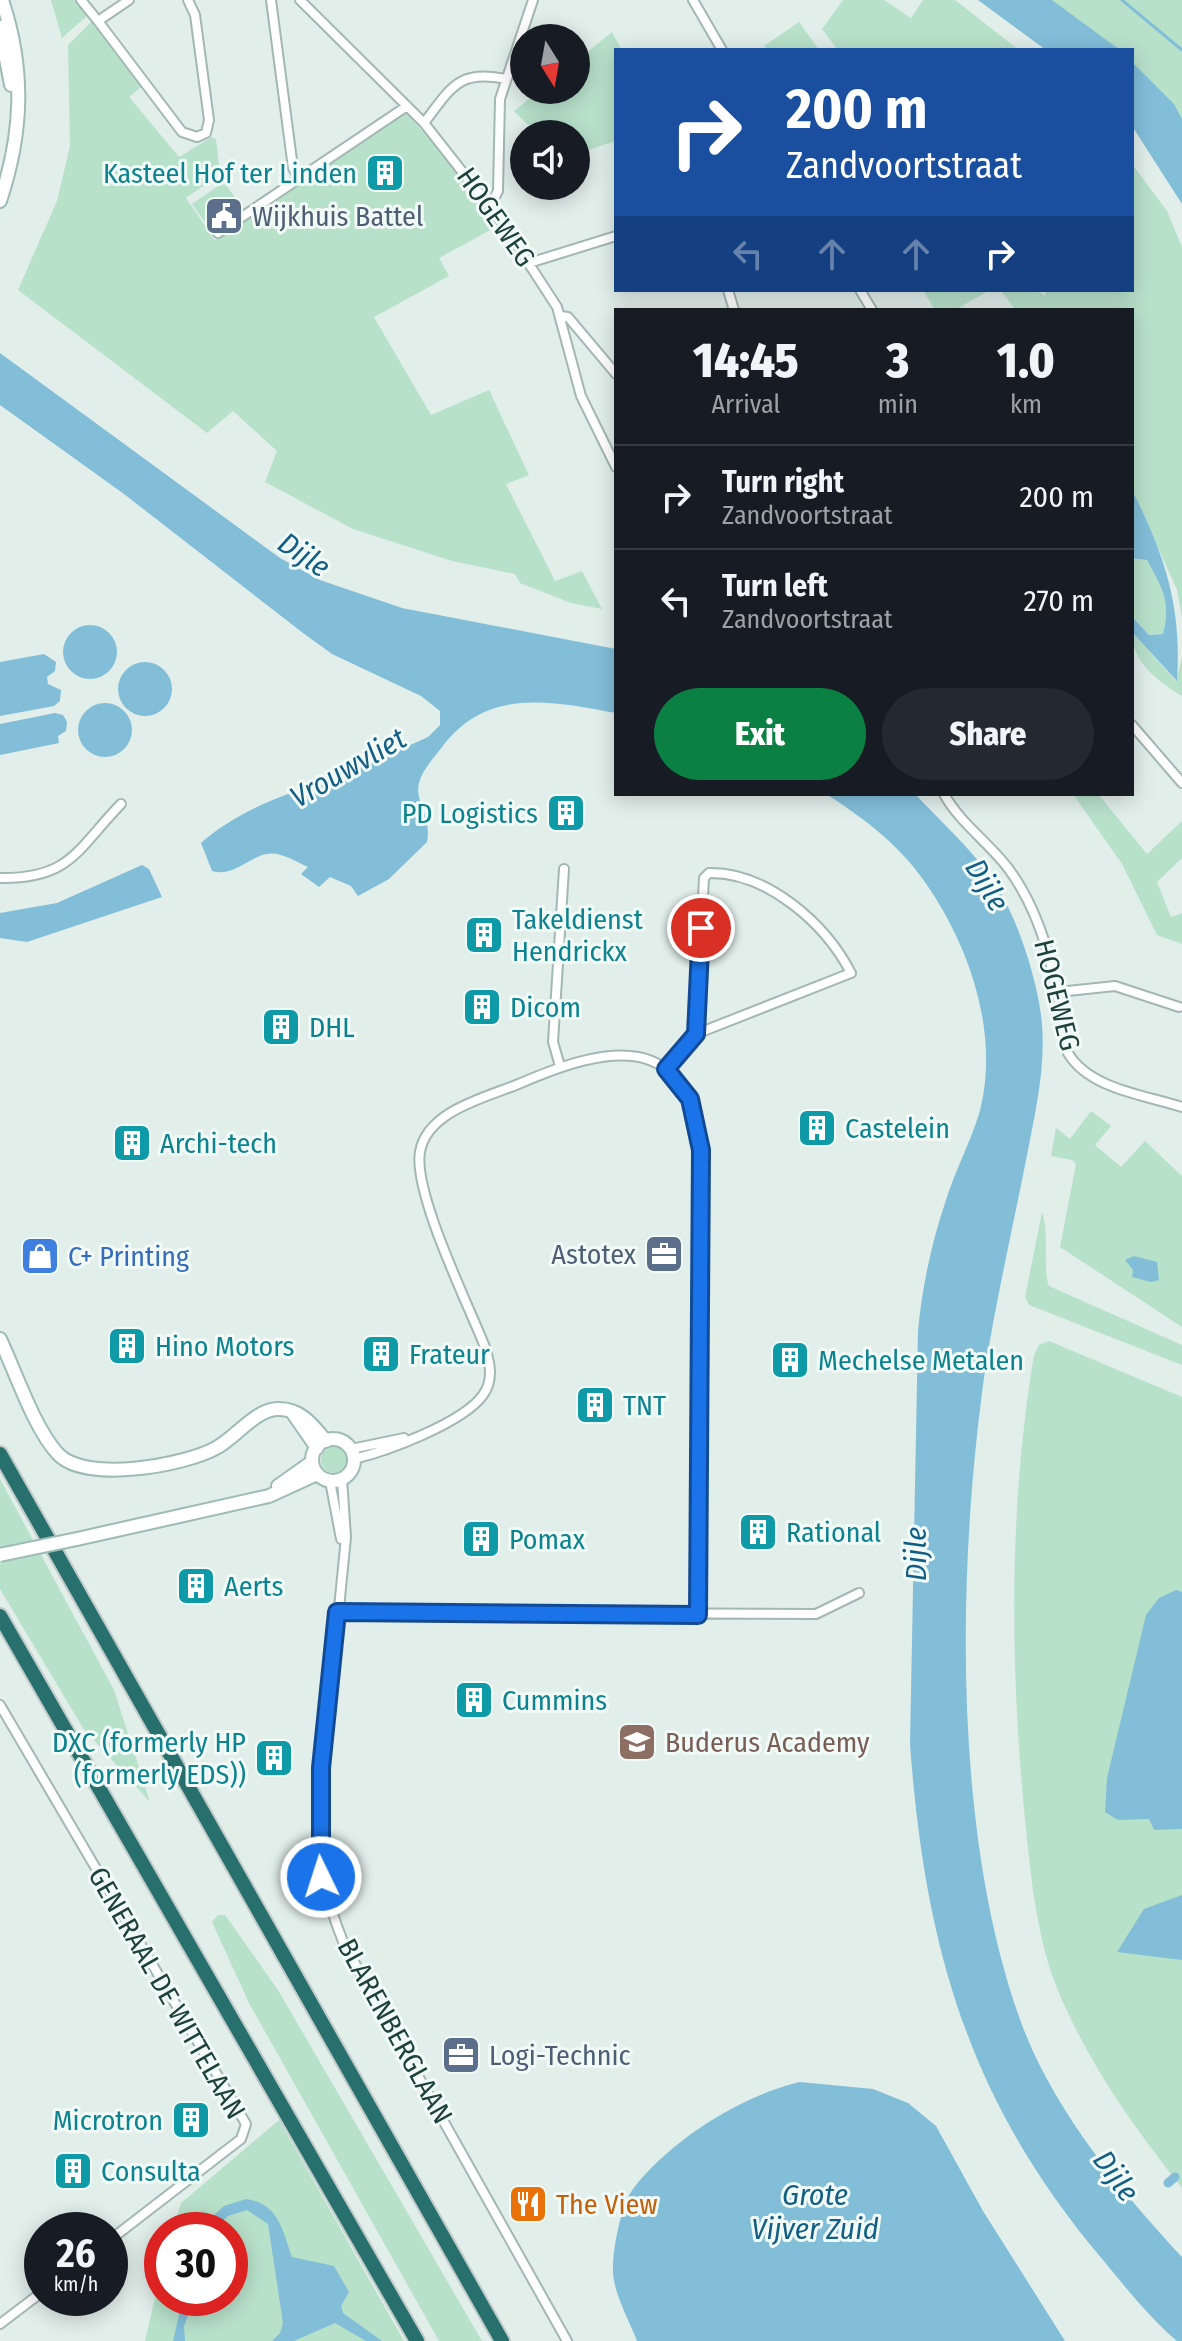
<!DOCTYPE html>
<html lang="en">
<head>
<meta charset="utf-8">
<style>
  body { margin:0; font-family:"Fira Sans Condensed",sans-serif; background:#242831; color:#f1f3f6; height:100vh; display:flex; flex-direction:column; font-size:30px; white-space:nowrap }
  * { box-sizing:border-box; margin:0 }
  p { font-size:26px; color:#9ea1a6 }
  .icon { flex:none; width:44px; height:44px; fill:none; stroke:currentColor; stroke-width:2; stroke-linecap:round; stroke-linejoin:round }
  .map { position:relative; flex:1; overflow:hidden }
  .side { position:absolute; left:614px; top:308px; width:520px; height:488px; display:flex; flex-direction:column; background:#171b24; border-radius:0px; box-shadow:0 4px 20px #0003 }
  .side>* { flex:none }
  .top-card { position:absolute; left:614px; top:48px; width:520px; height:244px; border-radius:0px; box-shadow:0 4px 20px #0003; background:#1a4fa0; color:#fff; overflow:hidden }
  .needle { width:52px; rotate:169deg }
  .fabs { position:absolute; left:510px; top:24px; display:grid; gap:16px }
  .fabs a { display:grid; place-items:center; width:80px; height:80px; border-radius:50%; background:#171b24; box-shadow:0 4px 20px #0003; font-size:40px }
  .speed { position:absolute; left:24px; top:2212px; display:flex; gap:16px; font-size:40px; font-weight:700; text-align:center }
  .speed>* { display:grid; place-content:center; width:104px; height:104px; border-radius:50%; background:#171b24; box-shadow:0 4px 20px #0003; line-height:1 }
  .speed small { font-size:20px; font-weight:400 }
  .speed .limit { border:12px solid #d22; background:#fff; color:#111 }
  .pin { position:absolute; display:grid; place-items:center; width:68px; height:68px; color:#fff; margin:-34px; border:4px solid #fff; border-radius:50%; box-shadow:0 2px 8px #0007 }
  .me { position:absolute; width:88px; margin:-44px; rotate:356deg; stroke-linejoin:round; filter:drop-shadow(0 0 6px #0008) }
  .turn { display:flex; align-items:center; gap:28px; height:168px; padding:0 40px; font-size:36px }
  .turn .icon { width:104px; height:104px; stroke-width:2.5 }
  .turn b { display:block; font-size:56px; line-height:68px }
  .lanes { display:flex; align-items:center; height:76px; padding:0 40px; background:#0003; justify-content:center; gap:40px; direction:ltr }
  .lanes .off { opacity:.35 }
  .eta { display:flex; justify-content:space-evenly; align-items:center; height:136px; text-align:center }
  .eta b { font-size:48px; font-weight:800; line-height:56px }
  .button { display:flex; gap:16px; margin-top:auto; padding:16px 40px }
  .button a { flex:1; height:92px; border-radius:48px; background:#0b8043; color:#fff; font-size:32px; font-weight:800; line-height:92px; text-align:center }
  .button a+a { background:#242831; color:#f1f3f6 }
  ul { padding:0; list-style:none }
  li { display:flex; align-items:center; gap:24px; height:104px; padding:0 40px; border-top:2px solid #363941 }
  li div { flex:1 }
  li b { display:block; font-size:30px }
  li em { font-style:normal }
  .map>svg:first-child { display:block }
</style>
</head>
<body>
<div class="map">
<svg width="1182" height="2341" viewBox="0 0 1182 2341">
  <rect width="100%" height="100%" fill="#e1eeea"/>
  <!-- green -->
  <path fill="#b8e1ca" d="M 51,0 L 74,0 L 88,15 L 62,38 Z
    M 843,0 L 884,0 L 911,18 L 923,0 L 955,0 L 1019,50 L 838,50 L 822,29 Z
    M 1051,0 L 1182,0 L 1182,123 L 1132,65 L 1132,50 L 1117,50 Z
    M 94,19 L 145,84 L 129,97 L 179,157 L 212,137 L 216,139 L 220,174 L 186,198 L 215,240 L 406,113 L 448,160 L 496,227 L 439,258 L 449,276 L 374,317 L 431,415 L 489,390 L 529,475 L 506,484 L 555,581 L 582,571 L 602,609 L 571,603 L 520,583 L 515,574 L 452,561 L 353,529 L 265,482 L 277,451 L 233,411 L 207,433 L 18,290 L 57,201 L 70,146 L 68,45 Z
    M 799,22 L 819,50 L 767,50 L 764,46 Z
    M 612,32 L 622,50 L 616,50 L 616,141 L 576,154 L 576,134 L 537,134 L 514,111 L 540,90 L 576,90 L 576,61 Z
    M 1132,164 L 1167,211 L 1182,247 L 1182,618 L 1177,590 L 1132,490 L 1132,310 L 1016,310 L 1000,290 L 1037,290 L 1045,296 L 1046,290 L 1132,290 Z
    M 224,182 L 236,199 L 204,221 L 192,204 Z
    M 923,290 L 990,290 L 955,310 L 935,310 Z
    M 1132,558 L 1147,560 C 1163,590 1171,600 1163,634 L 1149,635 L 1132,617 Z
    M 1132,632 L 1176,681 L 1182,657 L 1182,696 C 1158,681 1132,663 1132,632 Z
    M 1073,794 L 1098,794 L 1147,854 L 1182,821 L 1182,858 L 1157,882 L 1171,917 L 1182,913 L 1182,944 L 1157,935 L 1122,864 Z
    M 1091,1111 L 1111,1126 L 1095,1145 L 1121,1167 L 1145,1141 L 1182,1176 L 1182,1327 L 1060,1247 L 1076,1164 L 1072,1160 L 1051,1156 L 1056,1128 L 1070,1139 Z
    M 1042,1212 C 1050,1236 1042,1269 1049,1286 L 1182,1345 L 1182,1365 L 1029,1305 L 1025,1297 Z
    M 1049,1341 L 1182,1397 L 1182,2188 C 1131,2123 1089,2065 1057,1988 C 1035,1933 1030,1867 1024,1809 C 1010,1658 1009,1505 1034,1355 L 1039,1345 Z
    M321 1460a13 13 0 1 1 26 0a13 13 0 1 1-26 0Z
    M 0,1479 L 114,1690 L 150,1802 L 83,1728 L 0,1589 Z
    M 218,1915 L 225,1915 L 278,1990 L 482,2341 L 439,2341 L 249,2003 L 212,1922 Z
    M 279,2120 L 404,2341 L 145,2341 L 162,2268 L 162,2298 L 230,2298 L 230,2230 L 173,2230 L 181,2203 Z"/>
  <!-- water -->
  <path fill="#83bed9" d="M 978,0 L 1052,0 L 1120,50 L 1046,50 Z
    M 1132,62 L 1174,104 L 1182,119 L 1182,204 L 1132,126 Z
    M 0,353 L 280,558 L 320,580 L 402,608 L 616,649 L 616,713 C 551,701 487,687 442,747 C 434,758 422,770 419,783 C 414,802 432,815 427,842 L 389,879 L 358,896 L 351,886 L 330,877 L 319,887 L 301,874 L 308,867 C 295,861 280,851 266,854 C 248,858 233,877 212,871 L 201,843 C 227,819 285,790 320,786 L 428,737 L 440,725 L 440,711 L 421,696 L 332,654 L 303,633 L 124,494 L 0,405 Z
    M 1132,490 C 1165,556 1182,606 1177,681 L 1132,632 L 1132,617 L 1149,635 L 1163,634 C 1171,601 1163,590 1147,560 L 1132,558 Z
    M63 652a27 27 0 1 1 54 0a27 27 0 1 1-54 0Z
    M 44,654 L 56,662 L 55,671 L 47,677 L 48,684 L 61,690 L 60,701 L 54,706 L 0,716 L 0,662 Z
    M118 689a27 27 0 1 1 54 0a27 27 0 1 1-54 0Z
    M78 730a27 27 0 1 1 54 0a27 27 0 1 1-54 0Z
    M 55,713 L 63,715 L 67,722 L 66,731 L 58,736 L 59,743 L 0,755 L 0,724 Z
    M 826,794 L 915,794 C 941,822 973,850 994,882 C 1016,914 1036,976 1041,1015 C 1047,1062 1036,1109 1027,1155 C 1013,1227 996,1299 985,1371 C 957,1569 952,1835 1022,2025 C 1055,2112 1120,2190 1182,2257 L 1182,2341 L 1177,2341 C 1149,2317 1126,2288 1103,2260 C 969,2102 925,1948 910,1744 L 918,1331 C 922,1287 932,1241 946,1200 C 955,1171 970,1143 979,1114 C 1001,1034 969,943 922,878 C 898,844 861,816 826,794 Z
    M 142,865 L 149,869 L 162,897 L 27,942 L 0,938 L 0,913 L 57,903 Z
    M 1134,1256 L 1157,1262 L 1159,1280 L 1151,1282 L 1132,1277 L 1133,1270 L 1125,1260 Z
    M 1176,1590 L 1182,1592 L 1182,1829 L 1154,1830 L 1149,1819 L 1118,1820 L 1105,1812 L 1107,1778 L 1146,1615 L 1159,1598 Z
    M 1182,1895 L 1182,1960 L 1117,1952 L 1144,1909 Z
    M 800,2082 L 873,2089 L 908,2103 L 936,2126 L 983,2211 L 1065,2341 L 637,2341 C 629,2320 614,2294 613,2272 C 612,2251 621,2205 633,2189 C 669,2141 742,2095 800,2082 Z
    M 246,2199 C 279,2204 282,2229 292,2257 L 334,2266 L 349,2292 L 341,2306 L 343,2313 L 382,2341 L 366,2341 L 335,2323 L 294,2341 L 272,2341 L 280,2333 L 283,2323 L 268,2224 L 247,2210 L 228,2216 L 212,2230 L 198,2230 L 224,2206 Z
    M 183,2298 L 195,2298 L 184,2326 L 185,2341 L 173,2341 Z"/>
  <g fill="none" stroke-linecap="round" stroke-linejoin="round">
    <!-- stream -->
    <path stroke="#83bed9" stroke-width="3" d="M 1122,0 L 1182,50"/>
    <!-- canal -->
    <path stroke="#83bed9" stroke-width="9" d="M 1168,2183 L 1175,2177"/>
    <defs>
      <path id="street" d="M 81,0 L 98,21 L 129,0
        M 271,0 L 293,168 L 299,179
        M 300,0 L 424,123 L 501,221 L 557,307 L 581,396 L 616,467
        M 693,0 L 722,50
        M 98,21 L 182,132 L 197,137 L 206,133 L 209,120 L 195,15 L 188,0
        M 424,123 C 451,88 458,69 506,79
        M 490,206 L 498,191 L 500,99 L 533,0
        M 218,233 L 407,106
        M 529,263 L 616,236
        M 728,290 L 734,310
        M 860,290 L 872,310
        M 561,316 L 568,317 L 616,374
        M 1132,725 L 1182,783
        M 944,794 C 960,823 988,842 1008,868 C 1048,922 1057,989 1068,1053 C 1089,1089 1145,1095 1182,1107
        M 0,878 C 71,879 77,849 121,804
        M 1058,992 L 1115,986 L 1179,1007
        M 560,1066 L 553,1042 L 564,869
        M 666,1069 L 696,1034 L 851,973 C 825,923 767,872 709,873 L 704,878 L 696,1034
        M 351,1449 L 404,1438
        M 354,1459 C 387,1451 463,1423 483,1395 C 494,1380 490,1363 485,1347 C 468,1304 413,1193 420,1152 C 427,1110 488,1097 521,1083 C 607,1046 687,1028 701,1150 L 698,1615
        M 342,1479 L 346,1537 L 319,1811 C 318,1864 324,1895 344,1944 L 567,2341
        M 330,1481 L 341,1539
        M 337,1612 L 816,1614 L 859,1593
        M 0,1705 L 246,2124 L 241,2139 L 110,2240
        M 0,2324 L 42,2292"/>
      <path id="secondary" d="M 0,27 L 11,85
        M 0,201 C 23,132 25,69 2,0
        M 0,1339 C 16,1373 34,1428 58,1454 C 85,1483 183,1466 216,1448 C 235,1438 255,1410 277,1409 C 300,1408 312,1424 326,1441
        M 292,1412 L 317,1448
        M312 1460a21 21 0 1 1 42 0a21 21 0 1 1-42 0Z
        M 278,1486 L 312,1462
        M 77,1539 L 269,1496 L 317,1474"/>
      <path id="highway" d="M 0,1454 L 502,2341
        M 0,1616 L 417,2341"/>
    </defs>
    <!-- street casing -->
    <use href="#street" stroke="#a3b7b3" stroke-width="12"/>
    <!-- secondary casing -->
    <use href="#secondary" stroke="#9ebbb5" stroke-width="16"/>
    <!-- highway casing -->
    <use href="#highway" stroke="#c0cac9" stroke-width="18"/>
    <!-- street -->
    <use href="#street" stroke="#fff" stroke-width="8"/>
    <!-- secondary -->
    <use href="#secondary" stroke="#fff" stroke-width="12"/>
    <!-- highway -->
    <use href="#highway" stroke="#28706d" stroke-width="14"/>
    <defs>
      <path id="secondary-bridge" d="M 0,1555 L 77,1539"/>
    </defs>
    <!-- secondary-bridge casing -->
    <use href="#secondary-bridge" stroke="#9ebbb5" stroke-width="16" stroke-linecap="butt"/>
    <!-- secondary-bridge -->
    <use href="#secondary-bridge" stroke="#fff" stroke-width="12"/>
  </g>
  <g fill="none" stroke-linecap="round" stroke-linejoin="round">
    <defs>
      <path id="route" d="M 321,1877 L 321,1768 L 337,1612 L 698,1615 L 701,1150 L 690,1099 L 666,1069 L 696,1034 L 701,928"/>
    </defs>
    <!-- route casing -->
    <use href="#route" stroke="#114b97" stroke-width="20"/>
    <!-- route -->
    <use href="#route" stroke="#1a73e8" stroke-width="14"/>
  </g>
  <!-- icons -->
  <defs>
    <symbol id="building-square" viewBox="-11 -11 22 22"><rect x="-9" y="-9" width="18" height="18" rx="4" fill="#0f9aa8" stroke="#f2faf7"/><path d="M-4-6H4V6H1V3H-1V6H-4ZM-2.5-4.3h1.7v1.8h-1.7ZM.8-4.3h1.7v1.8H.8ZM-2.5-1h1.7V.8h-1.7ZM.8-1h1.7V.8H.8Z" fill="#fff"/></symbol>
    <symbol id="civic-square" viewBox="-11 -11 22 22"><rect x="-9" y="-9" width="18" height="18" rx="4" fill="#5c6f8a" stroke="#f2faf7"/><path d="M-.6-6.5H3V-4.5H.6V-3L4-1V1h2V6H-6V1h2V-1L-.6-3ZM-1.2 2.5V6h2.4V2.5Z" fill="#fff"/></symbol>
    <symbol id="office-square" viewBox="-11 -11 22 22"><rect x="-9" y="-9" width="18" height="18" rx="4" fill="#5c6f8a" stroke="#f2faf7"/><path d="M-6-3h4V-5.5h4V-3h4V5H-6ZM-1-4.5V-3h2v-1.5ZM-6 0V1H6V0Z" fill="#fff"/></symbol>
    <symbol id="shop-square" viewBox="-11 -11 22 22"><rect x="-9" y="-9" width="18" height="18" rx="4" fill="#3f7fe0" stroke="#f2faf7"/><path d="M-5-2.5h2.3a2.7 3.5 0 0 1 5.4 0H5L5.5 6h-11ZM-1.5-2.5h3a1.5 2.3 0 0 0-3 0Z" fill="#fff"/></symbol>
    <symbol id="school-square" viewBox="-11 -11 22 22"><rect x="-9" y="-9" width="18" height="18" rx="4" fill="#8d6e63" stroke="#f2faf7"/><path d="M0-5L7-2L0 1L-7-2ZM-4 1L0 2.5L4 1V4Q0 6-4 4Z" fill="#fff"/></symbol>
    <symbol id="restaurant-square" viewBox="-11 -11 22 22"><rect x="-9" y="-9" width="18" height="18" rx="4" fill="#e8710a" stroke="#f2faf7"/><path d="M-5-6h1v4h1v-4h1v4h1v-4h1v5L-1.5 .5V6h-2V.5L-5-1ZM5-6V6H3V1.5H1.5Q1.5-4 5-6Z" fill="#fff"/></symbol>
  </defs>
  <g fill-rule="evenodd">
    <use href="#building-square" x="363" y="151" width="44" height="44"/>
    <use href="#civic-square" x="202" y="194" width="44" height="44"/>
    <use href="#building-square" x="544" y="791" width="44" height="44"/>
    <use href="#building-square" x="462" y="913" width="44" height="44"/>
    <use href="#building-square" x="460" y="985" width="44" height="44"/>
    <use href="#building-square" x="259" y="1005" width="44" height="44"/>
    <use href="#building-square" x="795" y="1106" width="44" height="44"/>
    <use href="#building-square" x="110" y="1121" width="44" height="44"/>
    <use href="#office-square" x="642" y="1232" width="44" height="44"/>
    <use href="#shop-square" x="18" y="1234" width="44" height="44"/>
    <use href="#building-square" x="105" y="1324" width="44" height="44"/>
    <use href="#building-square" x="359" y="1332" width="44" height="44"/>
    <use href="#building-square" x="768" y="1338" width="44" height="44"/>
    <use href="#building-square" x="573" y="1383" width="44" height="44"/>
    <use href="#building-square" x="736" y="1510" width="44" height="44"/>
    <use href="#building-square" x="459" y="1517" width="44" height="44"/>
    <use href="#building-square" x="174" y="1564" width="44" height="44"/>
    <use href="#building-square" x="452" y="1678" width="44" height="44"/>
    <use href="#school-square" x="615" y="1720" width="44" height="44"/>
    <use href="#building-square" x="252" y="1736" width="44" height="44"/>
    <use href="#office-square" x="439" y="2033" width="44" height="44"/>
    <use href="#building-square" x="169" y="2098" width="44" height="44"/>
    <use href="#building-square" x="51" y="2149" width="44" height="44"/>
    <use href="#restaurant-square" x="506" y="2182" width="44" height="44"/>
  </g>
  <g text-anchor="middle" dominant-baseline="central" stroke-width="6" stroke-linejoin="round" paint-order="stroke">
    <!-- culture labels -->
    <g font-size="28" fill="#0d838f" stroke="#f2faf7" text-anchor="start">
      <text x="357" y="173" text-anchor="end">Kasteel Hof ter Linden</text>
      <text x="538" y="813" text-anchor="end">PD Logistics</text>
      <text x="512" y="919">Takeldienst<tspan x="512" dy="32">Hendrickx</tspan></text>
      <text x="510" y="1007">Dicom</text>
      <text x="309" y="1027">DHL</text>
      <text x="845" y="1128">Castelein</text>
      <text x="160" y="1143">Archi-tech</text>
      <text x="155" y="1346">Hino Motors</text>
      <text x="409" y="1354">Frateur</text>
      <text x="818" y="1360">Mechelse Metalen</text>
      <text x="623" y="1405">TNT</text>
      <text x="786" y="1532">Rational</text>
      <text x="509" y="1539">Pomax</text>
      <text x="224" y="1586">Aerts</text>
      <text x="502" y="1700">Cummins</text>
      <text x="246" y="1742" text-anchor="end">DXC (formerly HP<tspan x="246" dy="32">(formerly EDS))</tspan></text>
      <text x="163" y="2120" text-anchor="end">Microtron</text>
      <text x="101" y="2171">Consulta</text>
    </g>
    <!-- service labels -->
    <g font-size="28" fill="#4e5e75" stroke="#f2faf7" text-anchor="start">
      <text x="252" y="216">Wijkhuis Battel</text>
      <text x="636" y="1254" text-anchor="end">Astotex</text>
      <text x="489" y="2055">Logi-Technic</text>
    </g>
    <!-- street labels -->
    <g font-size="28" fill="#1f413d" stroke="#f2faf7">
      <text transform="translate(496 217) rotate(55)">HOGEWEG</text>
      <text transform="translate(1057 995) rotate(76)">HOGEWEG</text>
      <text transform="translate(167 1993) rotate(60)">GENERAAL DE WITTELAAN</text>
      <text transform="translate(395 2031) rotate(61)">BLARENBERGLAAN</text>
    </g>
    <!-- shop labels -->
    <g font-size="28" fill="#366cbe" stroke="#f2faf7" text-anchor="start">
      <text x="68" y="1256">C+ Printing</text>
    </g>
    <!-- education labels -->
    <g font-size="28" fill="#785e54" stroke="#f2faf7" text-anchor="start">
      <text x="665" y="1742">Buderus Academy</text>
    </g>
    <!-- food labels -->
    <g font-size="28" fill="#c56008" stroke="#f2faf7" text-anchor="start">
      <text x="556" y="2204">The View</text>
    </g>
    <!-- water labels -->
    <g font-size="30" font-style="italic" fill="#125e84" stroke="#f2faf7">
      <text transform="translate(304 555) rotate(34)">Dijle</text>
      <text transform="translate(348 768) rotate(-30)">Vrouwvliet</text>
      <text transform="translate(987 885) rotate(59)">Dijle</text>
      <text transform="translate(916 1554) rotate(-90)">Dijle</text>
      <text transform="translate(1116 2176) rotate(54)">Dijle</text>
      <text x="815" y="2195">Grote<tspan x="815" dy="34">Vijver Zuid</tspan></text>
    </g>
  </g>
</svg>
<div class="fabs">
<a><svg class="needle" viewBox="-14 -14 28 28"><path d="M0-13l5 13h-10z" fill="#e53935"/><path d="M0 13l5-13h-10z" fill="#9ea1a6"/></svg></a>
<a><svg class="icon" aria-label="sound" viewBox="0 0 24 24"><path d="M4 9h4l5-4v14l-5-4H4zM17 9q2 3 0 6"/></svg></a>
</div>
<div class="speed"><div>26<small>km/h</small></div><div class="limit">30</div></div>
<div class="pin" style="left:701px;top:928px;background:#d93025"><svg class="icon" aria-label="arrive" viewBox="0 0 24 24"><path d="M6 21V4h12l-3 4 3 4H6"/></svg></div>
<svg class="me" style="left:321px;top:1877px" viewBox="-20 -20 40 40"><circle r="17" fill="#1a73e8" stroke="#fff" stroke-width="3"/><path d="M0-11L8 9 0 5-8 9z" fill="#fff"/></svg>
<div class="top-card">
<div class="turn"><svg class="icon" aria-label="right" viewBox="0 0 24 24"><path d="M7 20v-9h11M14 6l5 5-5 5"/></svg><div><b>200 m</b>Zandvoortstraat</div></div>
<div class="lanes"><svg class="icon off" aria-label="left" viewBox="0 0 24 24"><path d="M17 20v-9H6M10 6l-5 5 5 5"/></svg><svg class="icon off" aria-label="ahead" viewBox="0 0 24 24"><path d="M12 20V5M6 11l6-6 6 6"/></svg><svg class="icon off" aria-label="ahead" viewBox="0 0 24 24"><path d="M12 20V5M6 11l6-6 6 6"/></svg><svg class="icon" aria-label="right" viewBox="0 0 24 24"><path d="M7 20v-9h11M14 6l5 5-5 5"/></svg></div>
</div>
<section class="side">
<div class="eta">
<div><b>14:45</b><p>Arrival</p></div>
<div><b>3</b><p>min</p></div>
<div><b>1.0</b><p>km</p></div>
</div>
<ul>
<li><svg class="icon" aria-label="right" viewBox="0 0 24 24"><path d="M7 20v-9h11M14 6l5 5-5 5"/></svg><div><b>Turn right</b><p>Zandvoortstraat</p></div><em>200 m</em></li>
<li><svg class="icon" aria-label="left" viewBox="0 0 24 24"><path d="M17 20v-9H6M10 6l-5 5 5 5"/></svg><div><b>Turn left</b><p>Zandvoortstraat</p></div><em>270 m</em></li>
</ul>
<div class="button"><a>Exit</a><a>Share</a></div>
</section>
</div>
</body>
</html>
